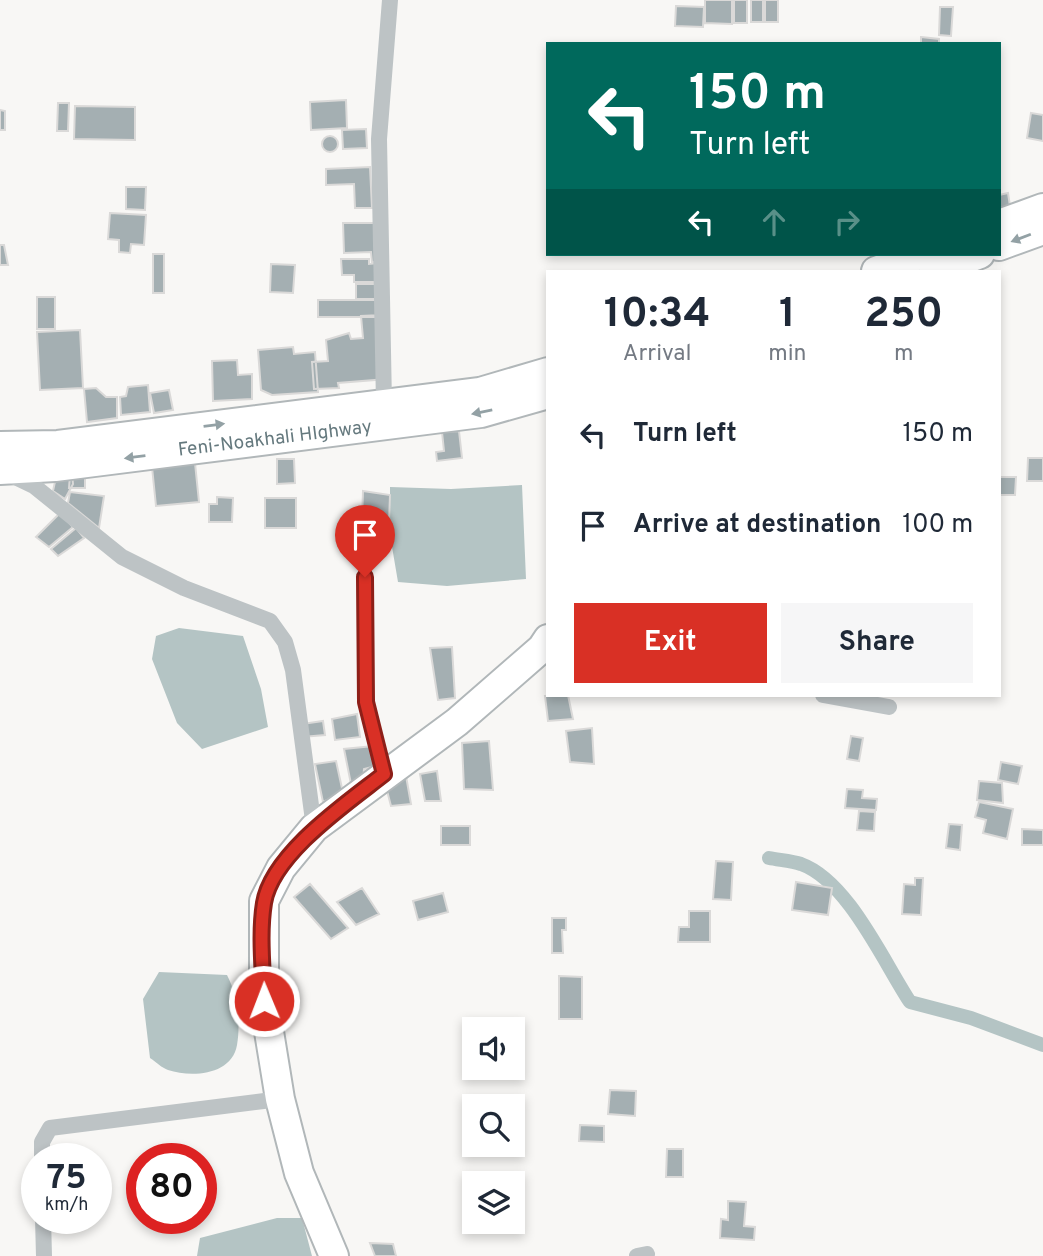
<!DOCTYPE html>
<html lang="en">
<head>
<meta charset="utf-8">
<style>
  body { margin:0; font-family:Overpass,sans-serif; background:#f6f6f7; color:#1f2937; height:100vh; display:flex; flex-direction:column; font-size:26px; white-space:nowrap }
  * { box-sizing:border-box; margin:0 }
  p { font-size:23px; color:#747a83 }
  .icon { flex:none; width:38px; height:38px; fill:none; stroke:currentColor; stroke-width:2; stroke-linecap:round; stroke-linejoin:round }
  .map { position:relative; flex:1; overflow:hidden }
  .panel { position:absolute; left:546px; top:270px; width:455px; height:427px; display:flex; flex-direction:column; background:#fff; border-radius:0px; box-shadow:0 4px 10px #0003 }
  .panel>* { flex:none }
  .hud { position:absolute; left:546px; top:42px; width:455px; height:214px; border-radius:0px; box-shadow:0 4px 10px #0003; background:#00695c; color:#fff; overflow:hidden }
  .tools { position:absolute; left:462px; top:1017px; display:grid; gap:14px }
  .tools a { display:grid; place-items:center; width:63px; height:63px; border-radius:0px; background:#fff; box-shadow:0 4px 10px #0003; font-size:35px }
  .speed { position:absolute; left:21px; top:1143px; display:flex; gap:14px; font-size:35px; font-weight:700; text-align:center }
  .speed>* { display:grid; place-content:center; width:91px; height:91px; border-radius:50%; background:#fff; box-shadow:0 4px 10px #0003; line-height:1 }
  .speed small { font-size:18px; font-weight:400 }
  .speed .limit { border:10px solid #d22; background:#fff; color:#111 }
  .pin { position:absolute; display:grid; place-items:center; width:60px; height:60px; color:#fff; margin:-72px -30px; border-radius:50% 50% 50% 0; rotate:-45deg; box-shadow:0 0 7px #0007 }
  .pin .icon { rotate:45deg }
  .me { position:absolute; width:77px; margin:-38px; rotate:359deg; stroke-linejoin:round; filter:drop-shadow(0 0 5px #0008) }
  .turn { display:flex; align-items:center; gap:24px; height:147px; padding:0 28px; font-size:32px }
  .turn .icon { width:91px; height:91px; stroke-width:2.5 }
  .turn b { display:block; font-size:49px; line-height:60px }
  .lanes { display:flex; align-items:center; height:66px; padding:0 28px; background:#0003; justify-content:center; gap:35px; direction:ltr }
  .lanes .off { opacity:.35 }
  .eta { display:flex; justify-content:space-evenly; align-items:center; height:119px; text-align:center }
  .eta b { font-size:42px; font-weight:700; line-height:49px }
  .cta { display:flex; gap:14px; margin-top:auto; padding:14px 28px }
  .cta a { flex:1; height:80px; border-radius:0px; background:#d93025; color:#fff; font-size:28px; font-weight:700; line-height:80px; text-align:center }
  .cta a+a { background:#f6f6f7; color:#1f2937 }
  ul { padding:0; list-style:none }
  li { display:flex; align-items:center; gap:21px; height:91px; padding:0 28px }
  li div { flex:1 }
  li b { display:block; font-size:26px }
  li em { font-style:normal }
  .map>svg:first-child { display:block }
</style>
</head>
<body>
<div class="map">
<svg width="1043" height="1256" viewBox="0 0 1043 1256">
  <rect width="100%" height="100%" fill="#f8f7f5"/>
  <!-- water -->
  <path fill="#b4c4c4" d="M 522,485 L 526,579 L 447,586 L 398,582 L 390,535 L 390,487 L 451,489 Z
    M 179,628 L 243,636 L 261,689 L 268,727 L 202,749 L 177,723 L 152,659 L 156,636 Z
    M 159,972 L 227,975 C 237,994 241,1022 237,1045 C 232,1075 192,1078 168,1070 C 162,1068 156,1062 150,1058 L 143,999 Z
    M 277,1218 L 302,1218 L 312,1256 L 197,1256 L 200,1238 Z"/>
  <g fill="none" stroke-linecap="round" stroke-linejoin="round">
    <!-- canal -->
    <path stroke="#b4c4c4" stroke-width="14" d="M 769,858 C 779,860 792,861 801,864 C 848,881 883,961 910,1002 L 971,1018 L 1043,1045"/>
  </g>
  <!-- building -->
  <path fill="#a4afb2" stroke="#dad9d8" stroke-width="2" d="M 705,0 L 732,0 L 732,24 L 705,23 Z
    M 734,0 L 747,0 L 747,23 L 734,23 Z
    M 751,0 L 763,0 L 763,22 L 751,22 Z
    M 765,0 L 778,0 L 778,22 L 765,22 Z
    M 676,6 L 704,7 L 703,27 L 675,26 Z
    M 940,7 L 953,7 L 951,36 L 939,35 Z
    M 921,37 L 939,39 L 939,44 L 921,44 Z
    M 346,100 L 347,128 L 311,130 L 310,102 Z
    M 58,103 L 69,103 L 68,131 L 57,131 Z
    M 75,106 L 135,107 L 135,140 L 74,139 Z
    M 0,110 L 5,111 L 5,130 L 0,130 Z
    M 1031,113 L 1043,115 L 1043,141 L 1027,138 Z
    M 366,129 L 367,148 L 343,149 L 342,130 Z
    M322 144a8 8 0 1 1 16 0a8 8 0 1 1-16 0Z
    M 370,167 L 372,208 L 355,208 L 354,184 L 326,185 L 326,169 Z
    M 126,187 L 146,187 L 145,210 L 126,209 Z
    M 1008,193 L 1010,206 L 999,209 L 999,195 Z
    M 110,213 L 146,215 L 144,245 L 131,244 L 130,253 L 119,252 L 119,240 L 108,239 Z
    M 343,223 L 378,223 L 375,262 L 372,262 L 371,252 L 344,253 Z
    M 0,245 L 4,245 L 8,265 L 0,265 Z
    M 153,254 L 164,254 L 164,293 L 153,293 Z
    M 341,259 L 369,259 L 369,264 L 378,263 L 378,282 L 354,282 L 354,275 L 342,275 Z
    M 271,264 L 295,265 L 293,293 L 270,292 Z
    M 356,284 L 379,284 L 379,299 L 356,299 Z
    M 37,297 L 55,297 L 55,329 L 37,329 Z
    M 318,300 L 378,300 L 378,317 L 318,317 Z
    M 382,315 L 387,379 L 338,383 L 339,388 L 314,389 L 312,362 L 328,361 L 326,340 L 349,333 L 351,339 L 363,338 L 361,316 Z
    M 80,330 L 83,388 L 40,390 L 37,332 Z
    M 293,347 L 294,354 L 315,352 L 318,392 L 272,395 L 261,390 L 258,350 Z
    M 237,360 L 238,375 L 252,374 L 252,399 L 213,401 L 212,361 Z
    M 148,385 L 150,412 L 121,415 L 120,397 L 126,396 L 128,387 Z
    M 96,388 L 106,397 L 117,397 L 117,418 L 87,422 L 84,389 Z
    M 169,390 L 173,410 L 154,413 L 150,393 Z
    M 459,431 L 462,458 L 437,461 L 436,452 L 444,451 L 442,432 Z
    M 1028,458 L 1043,458 L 1043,481 L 1027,481 Z
    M 277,459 L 294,459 L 295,483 L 277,484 Z
    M 59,463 L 71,463 L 73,484 L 65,499 L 53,491 Z
    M 71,463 L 85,465 L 85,488 L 69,488 Z
    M 195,463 L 199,502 L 156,506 L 152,467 Z
    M 999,477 L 1016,477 L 1015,495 L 999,495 Z
    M 363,491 L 390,495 L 388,550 L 361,549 Z
    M 70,492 L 104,496 L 99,528 L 68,503 Z
    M 217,497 L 233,498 L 232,522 L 209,522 L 209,504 L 217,504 Z
    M 265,498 L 296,498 L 296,528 L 265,528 Z
    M 60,513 L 73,527 L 49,547 L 36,537 Z
    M 76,528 L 84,538 L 58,556 L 51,549 Z
    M 452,647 L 455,698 L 438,700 L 430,648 Z
    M 568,695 L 573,719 L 548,721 L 545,696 Z
    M 357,714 L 360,737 L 335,740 L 332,719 Z
    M 323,721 L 325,735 L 302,737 L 302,724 Z
    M 592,728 L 594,764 L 570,762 L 566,731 Z
    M 851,736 L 863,738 L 859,761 L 847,759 Z
    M 489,741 L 493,790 L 464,789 L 462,743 Z
    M 373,746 L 376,766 L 364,769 L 363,782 L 351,784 L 344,749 Z
    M 336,761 L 343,793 L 323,802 L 315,764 Z
    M 1001,762 L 1022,766 L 1018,784 L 998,780 Z
    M 437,771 L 441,801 L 425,801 L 420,774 Z
    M 406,776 L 411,804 L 391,806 L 385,783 Z
    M 979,781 L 1002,783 L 1003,803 L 977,800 Z
    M 847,789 L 863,790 L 862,798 L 877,799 L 876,810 L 845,808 Z
    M 979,802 L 1013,809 L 1007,839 L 983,833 L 986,820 L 975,817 Z
    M 859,811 L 875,812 L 874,831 L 857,830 Z
    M 949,824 L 962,825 L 960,850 L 946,848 Z
    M 441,826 L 470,826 L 470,845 L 441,845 Z
    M 1022,829 L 1043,830 L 1043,845 L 1022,845 Z
    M 716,861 L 733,862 L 731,900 L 713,899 Z
    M 915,878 L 923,878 L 921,915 L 902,914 L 904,884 L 915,885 Z
    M 796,882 L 832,888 L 828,915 L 792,910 Z
    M 310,884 L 348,928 L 331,939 L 294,897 Z
    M 362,888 L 379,914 L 356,925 L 337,902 Z
    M 443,893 L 448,912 L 418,920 L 413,901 Z
    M 689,911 L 710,911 L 710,942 L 678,942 L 679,927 L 689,927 Z
    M 552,918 L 566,918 L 566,930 L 562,930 L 563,953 L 552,953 Z
    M 559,976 L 582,977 L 582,1019 L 559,1019 Z
    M 610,1090 L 636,1091 L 635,1116 L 608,1114 Z
    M 580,1125 L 604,1126 L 604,1142 L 579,1141 Z
    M 667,1149 L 683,1149 L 683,1177 L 666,1177 Z
    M 728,1201 L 746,1202 L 744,1226 L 755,1227 L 754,1240 L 720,1238 L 721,1219 L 728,1220 Z
    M 370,1243 L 393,1244 L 396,1256 L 375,1256 Z"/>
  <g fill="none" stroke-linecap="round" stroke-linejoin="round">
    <defs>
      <path id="highway" d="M 999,224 L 1043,208
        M 999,246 L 1043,230
        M 876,271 L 922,254
        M 934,271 L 980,254
        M 0,446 L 58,445 L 480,392 L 548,372
        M 0,470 L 55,467 L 481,413 L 548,394
        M 334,1256 L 299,1173 L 280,1099 L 264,1001 L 264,901 L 281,868 L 314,828 L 457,722 L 542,648 L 548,639"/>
    </defs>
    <!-- highway casing -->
    <use href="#highway" stroke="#b1b7b9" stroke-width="32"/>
    <!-- street -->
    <path stroke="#bdc3c5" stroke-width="16" d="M 384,404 L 379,139 L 390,0
      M 7,473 L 34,486 L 122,557 L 184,588 L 270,621 L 285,642 L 293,670 L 314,828
      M 365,577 L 366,702 L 384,774
      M 823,695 L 889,707
      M 42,1158 L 42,1142 L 50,1128 L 280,1099
      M 43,1218 L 44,1256
      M 637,1256 L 647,1254"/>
    <!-- highway -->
    <use href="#highway" stroke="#fff" stroke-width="28"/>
  </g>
  <!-- one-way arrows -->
  <defs><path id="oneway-solid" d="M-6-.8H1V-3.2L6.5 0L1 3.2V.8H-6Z" transform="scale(1.75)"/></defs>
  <g fill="#93a1a5">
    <use href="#oneway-solid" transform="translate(1021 238) rotate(159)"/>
    <use href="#oneway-solid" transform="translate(482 412) rotate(168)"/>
    <use href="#oneway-solid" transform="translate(214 425) rotate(-7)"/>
    <use href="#oneway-solid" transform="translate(135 457) rotate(173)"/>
  </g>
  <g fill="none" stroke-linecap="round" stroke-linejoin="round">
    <defs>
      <path id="route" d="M 264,1001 C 263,969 259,934 264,903 C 272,854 347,803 384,774 L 366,702 L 365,577"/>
    </defs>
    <!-- route casing -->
    <use href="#route" stroke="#8d1f18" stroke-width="18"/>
    <!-- route -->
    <use href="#route" stroke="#d93025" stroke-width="12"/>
  </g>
  <g text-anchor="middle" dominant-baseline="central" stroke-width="7" stroke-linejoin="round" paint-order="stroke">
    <!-- street labels -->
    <g font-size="19" fill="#65797e" stroke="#fff">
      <text transform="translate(275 439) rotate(-7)">Feni-Noakhali HIghway</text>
    </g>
  </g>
</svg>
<div class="tools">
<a><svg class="icon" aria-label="sound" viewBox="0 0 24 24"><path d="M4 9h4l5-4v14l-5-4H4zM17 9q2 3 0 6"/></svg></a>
<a><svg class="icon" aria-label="search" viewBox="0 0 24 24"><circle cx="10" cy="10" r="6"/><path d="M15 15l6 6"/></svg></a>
<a><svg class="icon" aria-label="layers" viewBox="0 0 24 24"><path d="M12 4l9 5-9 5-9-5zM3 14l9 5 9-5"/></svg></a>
</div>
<div class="speed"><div>75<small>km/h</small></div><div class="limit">80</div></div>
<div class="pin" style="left:365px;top:577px;background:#d93025"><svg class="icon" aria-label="arrive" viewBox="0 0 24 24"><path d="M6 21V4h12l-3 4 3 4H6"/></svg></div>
<svg class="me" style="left:264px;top:1001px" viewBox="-20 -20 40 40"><circle r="17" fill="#d93025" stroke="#fff" stroke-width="3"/><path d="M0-11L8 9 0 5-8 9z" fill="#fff"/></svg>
<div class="hud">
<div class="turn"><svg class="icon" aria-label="left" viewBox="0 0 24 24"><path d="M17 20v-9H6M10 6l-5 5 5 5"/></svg><div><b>150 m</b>Turn left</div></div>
<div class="lanes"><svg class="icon" aria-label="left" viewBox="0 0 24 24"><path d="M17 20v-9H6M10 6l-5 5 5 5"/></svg><svg class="icon off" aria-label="ahead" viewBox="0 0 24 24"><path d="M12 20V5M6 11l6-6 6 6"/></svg><svg class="icon off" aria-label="right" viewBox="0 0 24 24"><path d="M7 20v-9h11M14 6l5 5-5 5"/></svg></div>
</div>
<section class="panel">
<div class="eta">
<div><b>10:34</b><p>Arrival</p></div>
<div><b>1</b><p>min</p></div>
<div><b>250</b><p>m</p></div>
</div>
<ul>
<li><svg class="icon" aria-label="left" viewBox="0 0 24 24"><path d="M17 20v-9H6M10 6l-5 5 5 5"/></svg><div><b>Turn left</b></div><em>150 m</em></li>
<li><svg class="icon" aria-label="arrive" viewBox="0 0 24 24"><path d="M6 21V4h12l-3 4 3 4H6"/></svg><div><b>Arrive at destination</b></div><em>100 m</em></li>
</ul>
<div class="cta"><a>Exit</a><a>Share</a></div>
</section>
</div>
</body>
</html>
